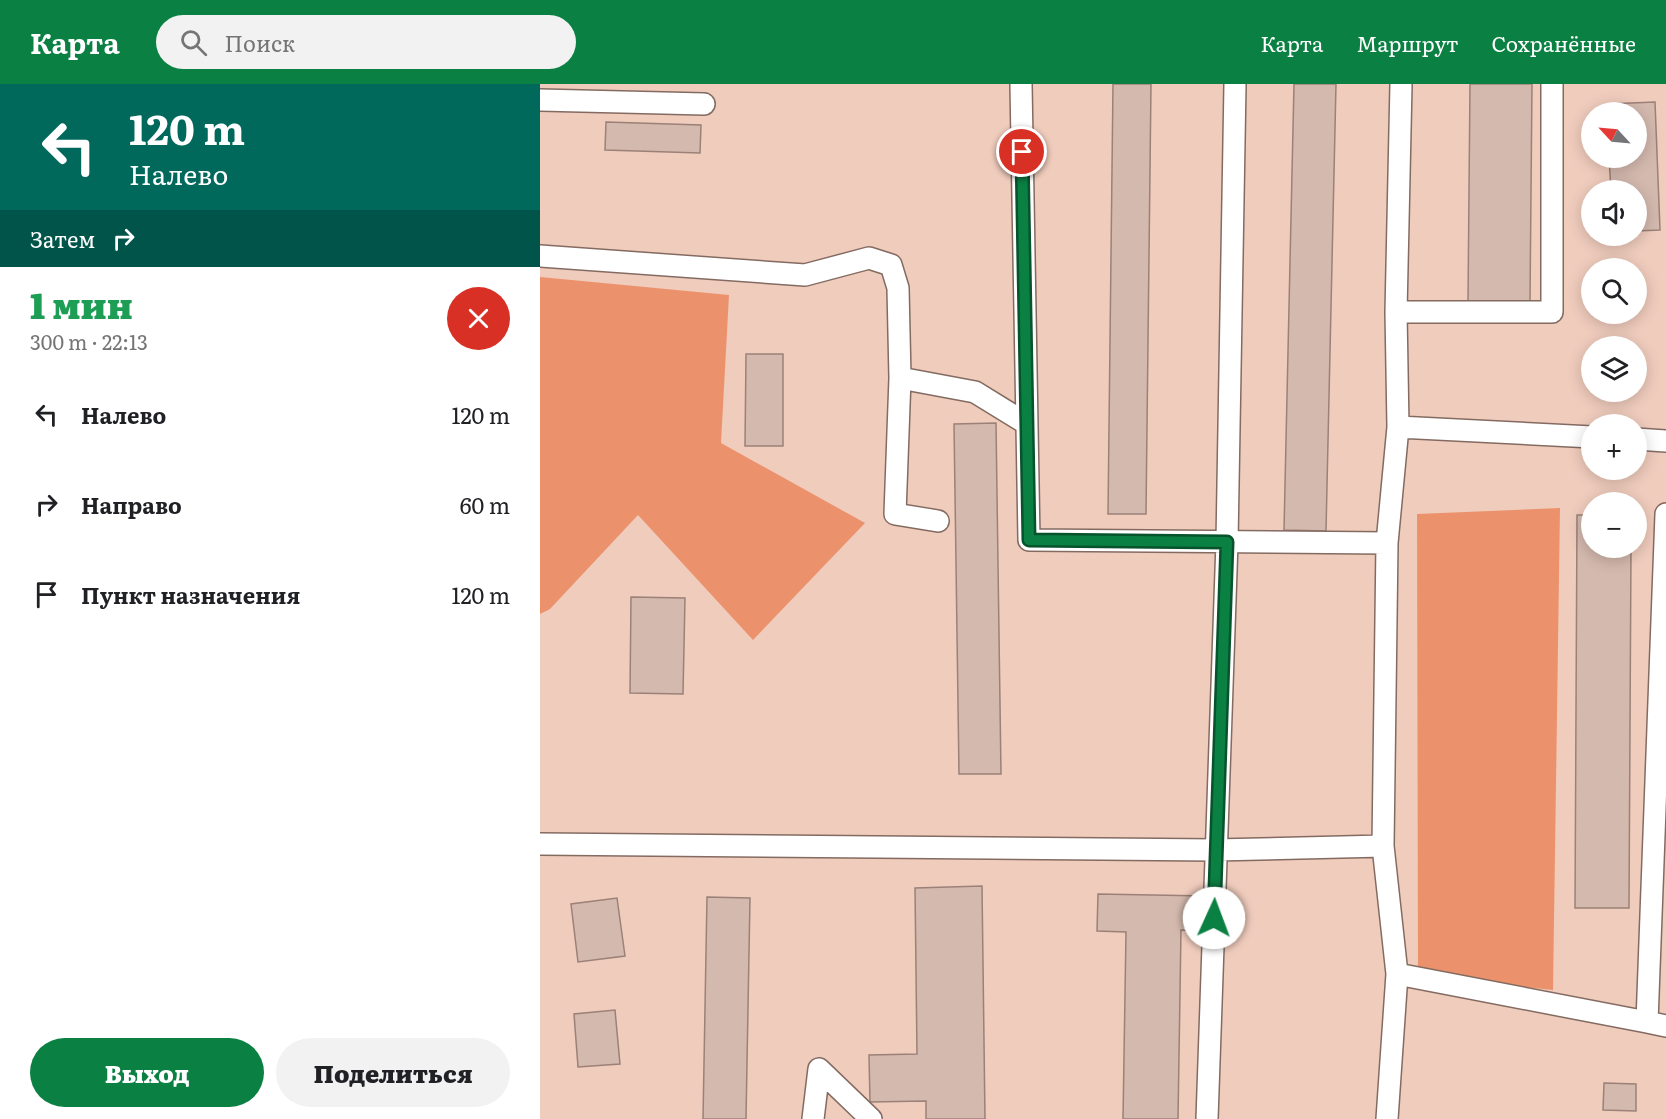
<!DOCTYPE html>
<html lang="ru">
<head>
<meta charset="utf-8">
<style>
  body { margin:0; font-family:Literata,serif; background:#f2f2f2; color:#202124; height:100vh; display:flex; flex-direction:column; font-size:22px; white-space:nowrap }
  * { box-sizing:border-box; margin:0 }
  p { font-size:20px; color:#757577 }
  .icon { flex:none; width:33px; height:33px; fill:none; stroke:currentColor; stroke-width:2; stroke-linecap:round; stroke-linejoin:round }
  .map { position:relative; flex:1; overflow:hidden }
  .side { display:flex; flex-direction:column; background:#fff; width:540px }
  .side>* { flex:none }
  .hud { background:#00695c; color:#fff; overflow:hidden }
  .needle { width:39px; rotate:296deg }
  .controls { position:absolute; left:1041px; top:18px; display:grid; gap:12px }
  .controls a { display:grid; place-items:center; width:66px; height:66px; border-radius:50%; background:#fff; box-shadow:0 3px 15px #0003; font-size:30px }
  .pin { position:absolute; display:grid; place-items:center; width:51px; height:51px; color:#fff; margin:-26px; border:3px solid #fff; border-radius:50%; box-shadow:0 2px 6px #0007 }
  .me { position:absolute; width:66px; margin:-33px; rotate:2deg; stroke-linejoin:round; filter:drop-shadow(0 0 4px #0008) }
  .turn { display:flex; align-items:center; gap:21px; height:126px; padding:0 30px; font-size:27px }
  .turn .icon { width:78px; height:78px; stroke-width:2.5 }
  .turn b { display:block; font-size:42px; line-height:51px }
  .then { display:flex; align-items:center; height:57px; padding:0 30px; background:#0003; gap:12px; font-size:22px }
  .round { display:grid; place-items:center; flex:none; width:63px; height:63px; border-radius:32px; background:#f2f2f2 }
  .overview { display:flex; align-items:center; justify-content:space-between; height:102px; padding:0 30px }
  h1 { font-size:36px; font-weight:800; line-height:45px; color:#1e9e55 }
  .button { display:flex; gap:12px; margin-top:auto; padding:12px 30px }
  .button a { flex:1; height:69px; border-radius:36px; background:#0b8043; color:#fff; font-size:24px; font-weight:800; line-height:69px; text-align:center }
  .button a+a { background:#f2f2f2; color:#202124 }
  ul { padding:0; list-style:none }
  li { display:flex; align-items:center; gap:18px; height:90px; padding:0 30px }
  li div { flex:1 }
  li b { display:block; font-size:22px }
  li em { font-style:normal }
  header { display:flex; align-items:center; gap:36px; box-sizing:border-box; height:84px; padding:0 30px; background:#0b8043; color:#fff }
  header strong { font-size:28px }
  nav { display:flex; gap:33px; margin-inline-start:auto; font-size:21px }
  .search { width:420px; height:54px; background:#f2f2f2; display:flex; align-items:center; gap:15px; box-sizing:border-box; padding:0 21px; border-radius:33px; color:#757577; font-size:22px }
  main { display:flex; flex:1; min-height:0 }
  .map>svg:first-child { display:block }
</style>
</head>
<body>
<header>
<strong>Карта</strong>
<div class="search"><svg class="icon" aria-label="search" viewBox="0 0 24 24"><circle cx="10" cy="10" r="6"/><path d="M15 15l6 6"/></svg>Поиск</div>
<nav><a>Карта</a><a>Маршрут</a><a>Сохранённые</a></nav>
</header>
<main>
<section class="side">
<div class="hud">
<div class="turn"><svg class="icon" aria-label="left" viewBox="0 0 24 24"><path d="M17 20v-9H6M10 6l-5 5 5 5"/></svg><div><b>120 m</b>Налево</div></div>
<div class="then">Затем<svg class="icon" aria-label="right" viewBox="0 0 24 24"><path d="M7 20v-9h11M14 6l5 5-5 5"/></svg></div>
</div>
<div class="overview"><div><h1>1 мин</h1><p>300 m · 22:13</p></div><a class="round" style="background:#d93025;color:#fff"><svg class="icon" aria-label="close" viewBox="0 0 24 24"><path d="M6 6l12 12M18 6L6 18"/></svg></a></div>
<ul>
<li><svg class="icon" aria-label="left" viewBox="0 0 24 24"><path d="M17 20v-9H6M10 6l-5 5 5 5"/></svg><div><b>Налево</b></div><em>120 m</em></li>
<li><svg class="icon" aria-label="right" viewBox="0 0 24 24"><path d="M7 20v-9h11M14 6l5 5-5 5"/></svg><div><b>Направо</b></div><em>60 m</em></li>
<li><svg class="icon" aria-label="arrive" viewBox="0 0 24 24"><path d="M6 21V4h12l-3 4 3 4H6"/></svg><div><b>Пункт назначения</b></div><em>120 m</em></li>
</ul>
<div class="button"><a>Выход</a><a>Поделиться</a></div>
</section>
<div class="map">
<svg width="1126" height="1035" viewBox="0 0 1126 1035">
  <rect width="100%" height="100%" fill="#f6dace"/>
  <!-- built -->
  <path fill="#f0ccbd" fill-rule="evenodd" d="M 0,0 L 1126,0 L 1126,1035 L 0,1035 ZM 1052,28 L 1096,28 L 1096,74 L 1052,74 ZM 1052,106 L 1096,106 L 1096,152 L 1052,152 ZM 1052,184 L 1096,184 L 1096,230 L 1052,230 ZM 1052,262 L 1096,262 L 1096,308 L 1052,308 ZM 1052,340 L 1096,340 L 1096,386 L 1052,386 ZM 1052,418 L 1096,418 L 1096,464 L 1052,464 Z"/>
  <!-- forest -->
  <path fill="#eb926d" d="M 0,193 L 189,211 L 181,359 L 325,439 L 213,556 L 98,431 L 10,525 L 0,530 Z
    M 1020,424 L 1013,906 L 878,892 L 877,430 Z"/>
  <!-- building -->
  <path fill="#d4b9ae" stroke="#9b8177" stroke-width="1.5" d="M 573,0 L 611,0 L 606,430 L 568,430 Z
    M 754,0 L 796,0 L 786,447 L 744,446 Z
    M 930,0 L 992,0 L 990,217 L 928,217 Z
    M 1115,18 L 1120,146 L 1096,147 L 1096,106 L 1071,106 L 1069,74 L 1096,74 L 1096,28 L 1067,28 L 1067,20 Z
    M 66,38 L 161,41 L 160,69 L 65,66 Z
    M 206,270 L 243,270 L 243,362 L 205,362 Z
    M 456,339 L 461,690 L 419,690 L 414,340 Z
    M 1037,431 L 1052,431 L 1052,464 L 1091,464 L 1089,824 L 1035,824 Z
    M 91,513 L 145,514 L 143,610 L 90,609 Z
    M 442,802 L 445,1035 L 386,1035 L 386,1017 L 330,1018 L 329,971 L 377,970 L 375,804 Z
    M 558,810 L 666,812 L 666,847 L 641,846 L 638,1035 L 583,1035 L 586,848 L 557,847 Z
    M 167,813 L 210,814 L 206,1035 L 163,1035 Z
    M 77,814 L 85,872 L 38,878 L 31,820 Z
    M 75,926 L 80,980 L 38,983 L 34,930 Z
    M 1064,999 L 1096,1000 L 1096,1027 L 1063,1026 Z"/>
  <g fill="none" stroke-linecap="round" stroke-linejoin="round">
    <defs>
      <path id="minor" d="M 481,0 L 489,456 L 847,459
        M 0,16 L 164,20
        M 0,172 L 265,191 L 329,174 L 351,181 L 358,204 L 360,294 L 355,430 L 398,437
        M 856,228 L 1012,228 L 1012,0
        M 360,294 L 435,308 L 487,340
        M 858,343 L 1052,353
        M 1096,355 L 1126,357
        M 1126,430 L 1107,938 L 1126,942
        M 0,760 L 675,766 L 843,762
        M 857,890 L 1107,938
        M 273,1035 L 279,985 L 331,1035
        M 667,1035 L 687,458 L 695,0
        M 847,1035 L 857,890 L 843,762 L 847,459 L 858,343 L 856,228 L 861,0"/>
    </defs>
    <!-- minor casing -->
    <use href="#minor" stroke="#836b61" stroke-width="24"/>
    <!-- minor -->
    <use href="#minor" stroke="#fff" stroke-width="21"/>
  </g>
  <g fill="none" stroke-linecap="round" stroke-linejoin="round">
    <defs>
      <path id="route" d="M 482,68 L 489,456 L 687,458 L 674,834"/>
    </defs>
    <!-- route casing -->
    <use href="#route" stroke="#07532c" stroke-width="15"/>
    <!-- route -->
    <use href="#route" stroke="#0b8043" stroke-width="10"/>
  </g>
</svg>
<div class="controls">
<a><svg class="needle" viewBox="-14 -14 28 28"><path d="M0-13l5 13h-10z" fill="#e53935"/><path d="M0 13l5-13h-10z" fill="#757577"/></svg></a>
<a><svg class="icon" aria-label="sound" viewBox="0 0 24 24"><path d="M4 9h4l5-4v14l-5-4H4zM17 9q2 3 0 6"/></svg></a>
<a><svg class="icon" aria-label="search" viewBox="0 0 24 24"><circle cx="10" cy="10" r="6"/><path d="M15 15l6 6"/></svg></a>
<a><svg class="icon" aria-label="layers" viewBox="0 0 24 24"><path d="M12 4l9 5-9 5-9-5zM3 14l9 5 9-5"/></svg></a>
<a>+</a>
<a>−</a>
</div>
<div class="pin" style="left:482px;top:68px;background:#d93025"><svg class="icon" aria-label="arrive" viewBox="0 0 24 24"><path d="M6 21V4h12l-3 4 3 4H6"/></svg></div>
<svg class="me" style="left:674px;top:834px" viewBox="-20 -20 40 40"><circle r="19" fill="#fff"/><path d="M0-13L10 11 0 6-10 11z" fill="#0b8043"/></svg>
</div>
</main>
</body>
</html>
